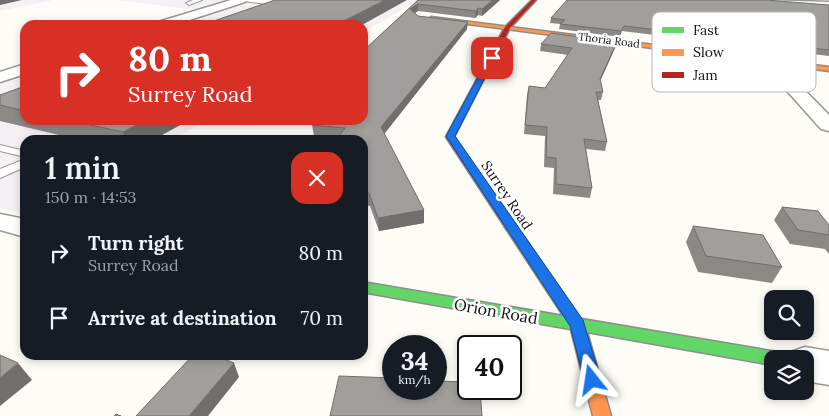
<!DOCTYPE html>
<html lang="en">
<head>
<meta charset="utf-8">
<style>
  body { margin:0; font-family:Lora,serif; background:#242831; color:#f1f3f6; height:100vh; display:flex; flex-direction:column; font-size:19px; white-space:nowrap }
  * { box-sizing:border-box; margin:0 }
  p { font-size:16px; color:#9ea1a6 }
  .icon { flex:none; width:28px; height:28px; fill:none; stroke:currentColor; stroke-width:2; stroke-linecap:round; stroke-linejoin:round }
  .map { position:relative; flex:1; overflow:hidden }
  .drawer { position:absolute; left:20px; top:135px; width:348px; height:225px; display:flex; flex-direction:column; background:#171b24; border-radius:15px; box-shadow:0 2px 8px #0003 }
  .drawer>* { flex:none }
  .hud { position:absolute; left:20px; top:20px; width:348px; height:105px; border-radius:15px; box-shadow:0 2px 8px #0003; background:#d93025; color:#fff; overflow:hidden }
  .controls { position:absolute; left:764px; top:290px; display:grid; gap:10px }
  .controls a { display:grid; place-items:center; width:50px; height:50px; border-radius:10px; background:#171b24; box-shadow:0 2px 8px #0003; font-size:25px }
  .speed { position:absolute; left:382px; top:335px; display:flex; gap:10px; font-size:25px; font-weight:700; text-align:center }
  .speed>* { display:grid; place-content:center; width:65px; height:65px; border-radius:50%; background:#171b24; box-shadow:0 2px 8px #0003; line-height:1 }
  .speed small { font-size:12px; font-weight:400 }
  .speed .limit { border:2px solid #111; border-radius:8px; background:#fff; color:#111 }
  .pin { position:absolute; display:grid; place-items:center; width:42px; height:42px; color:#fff; margin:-21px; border-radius:10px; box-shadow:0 2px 8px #0006 }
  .me { position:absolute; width:55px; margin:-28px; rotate:345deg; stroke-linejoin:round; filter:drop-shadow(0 0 4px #0008) }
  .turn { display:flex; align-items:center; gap:18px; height:105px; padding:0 25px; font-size:22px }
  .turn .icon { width:65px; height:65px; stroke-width:2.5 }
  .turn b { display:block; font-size:35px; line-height:42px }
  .round { display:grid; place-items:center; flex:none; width:52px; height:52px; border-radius:15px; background:#242831 }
  .head { display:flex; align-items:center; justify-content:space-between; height:85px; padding:0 25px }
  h1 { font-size:30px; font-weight:600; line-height:38px }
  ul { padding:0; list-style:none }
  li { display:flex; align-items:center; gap:15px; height:65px; padding:0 25px }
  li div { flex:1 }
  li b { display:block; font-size:19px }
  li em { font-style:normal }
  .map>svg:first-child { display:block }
</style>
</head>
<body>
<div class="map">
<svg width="829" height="416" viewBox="0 0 829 416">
  <rect width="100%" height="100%" fill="#fdfcf7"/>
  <!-- industrial -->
  <path fill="#f5f0f3" d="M 0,0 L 53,0 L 0,11 Z
    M 119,0 L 419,0 L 363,32 L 362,25 L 173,25 L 213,12 Z
    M 25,72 L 25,120 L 207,120 L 172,140 L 25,140 L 25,216 L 0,208 L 0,80 Z"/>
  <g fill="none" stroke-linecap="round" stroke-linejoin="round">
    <defs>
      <path id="lane" d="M 193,0 L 202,0 L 189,5 L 186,3 Z
        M 238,0 L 284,0 L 272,5 Z
        M 0,145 L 25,151 L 25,157 L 0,151 Z
        M 25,159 L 25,167 L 0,178 L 0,169 Z"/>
      <path id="street" d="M 231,0 L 246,0 L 245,2 L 174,25 L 156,25 L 158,22 Z
        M 760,0 L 829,2 L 829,8 L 765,3 Z
        M 768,57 L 773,58 L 829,115 L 829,131 L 821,129 L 763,64 L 761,61 L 763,58 Z
        M 25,64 L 25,74 L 0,82 L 0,72 Z
        M 0,214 L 25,219 L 25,237 L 0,230 Z
        M 805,347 L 829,351 L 829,385 L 805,381 L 805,359 L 788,359 L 791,352 Z"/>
      <path id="fast" d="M 362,282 L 777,352 L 783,354 L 785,359 L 772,359 L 772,365 L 362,292 Z"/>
      <path id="slow" d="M 431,17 L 829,67 L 829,71 L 429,19 Z
        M 511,223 L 515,224 L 585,325 L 611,416 L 593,416 L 570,326 L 505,227 Z"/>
      <path id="jam" d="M 532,0 L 536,0 L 510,28 L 454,137 L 517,227 L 511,231 L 507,230 L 446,137 L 505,27 Z"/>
    </defs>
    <!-- lane casing -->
    <use href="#lane" stroke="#979795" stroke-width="2"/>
    <!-- street casing -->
    <use href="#street" stroke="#979795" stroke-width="3"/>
    <!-- fast casing -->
    <use href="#fast" stroke="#8e8d8b" stroke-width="3"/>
    <!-- slow casing -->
    <use href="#slow" stroke="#8e8d8b" stroke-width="3"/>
    <!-- jam casing -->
    <use href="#jam" stroke="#8e8d8b" stroke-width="3"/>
    <!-- lane -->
    <use href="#lane" fill="#fffffe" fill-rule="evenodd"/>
    <!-- street -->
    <use href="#street" fill="#fffffe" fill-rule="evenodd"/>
    <!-- fast -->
    <use href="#fast" fill="#63d668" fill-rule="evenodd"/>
    <!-- slow -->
    <use href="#slow" fill="#ff974d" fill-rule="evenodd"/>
    <!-- jam -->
    <use href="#jam" fill="#b3261e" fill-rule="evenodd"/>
  </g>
  <!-- wall -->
  <path fill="#8a8986" d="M 418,0 L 500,0 L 482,16 L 478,15 L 475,18 L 418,11 L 415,13 L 418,16 L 467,29 L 384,134 L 424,223 L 379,231 L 370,206 L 362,205 L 362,140 L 314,136 L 312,125 L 362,120 L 362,52 Z
    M 829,5 L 829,56 L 622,31 L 620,37 L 559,29 L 560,24 L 550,23 L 551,18 Z
    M 617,42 L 615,48 L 600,81 L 603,92 L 601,100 L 598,100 L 607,142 L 605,151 L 586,149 L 592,188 L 590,198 L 553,194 L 554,168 L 544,167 L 545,136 L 524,134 L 527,94 L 529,86 L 545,88 L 568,55 L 540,51 L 541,44 Z
    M 25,86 L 25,120 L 189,120 L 153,140 L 80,140 L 0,121 L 0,95 Z
    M 782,207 L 829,225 L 829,254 L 825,249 L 790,244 L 774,220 Z
    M 693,226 L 782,267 L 772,283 L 698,272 L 686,242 Z"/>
  <!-- shaded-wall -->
  <path fill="#716f6d" d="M 0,0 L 22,0 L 0,5 Z
    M 385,0 L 407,0 L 362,25 L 336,25 Z
    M 493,0 L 500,0 L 482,16 L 482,9 Z
    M 418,4 L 418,11 L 410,16 L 410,9 Z
    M 478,8 L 478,15 L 475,18 L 476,11 Z
    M 468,22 L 467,29 L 381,138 L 381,127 Z
    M 617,42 L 615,48 L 598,86 L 600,79 Z
    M 147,120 L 189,120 L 153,140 L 126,140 L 123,132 Z
    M 424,210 L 424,223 L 379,231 L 378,218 Z
    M 18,363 L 32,380 L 0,406 L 0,378 Z
    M 234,363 L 239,377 L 208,416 L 189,416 Z"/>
  <!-- building -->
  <path fill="#a19f9c" stroke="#716f6d" d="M 275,0 L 385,0 L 336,25 L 202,25 Z
    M 418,0 L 493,0 L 482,9 L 478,8 L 476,11 L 418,4 L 410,9 L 418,16 L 468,22 L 381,127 L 424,210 L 378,218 L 369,193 L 362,192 L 362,140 L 336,140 L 345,128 L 312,125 L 318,120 L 362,120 L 362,79 L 367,76 L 362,75 L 362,52 Z
    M 567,0 L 766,0 L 829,5 L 829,50 L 624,26 L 621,31 L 560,24 L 565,20 L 551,18 Z
    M 551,33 L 617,42 L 600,79 L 603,92 L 596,92 L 607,142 L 584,139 L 592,188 L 556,184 L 556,158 L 546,157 L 547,127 L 525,125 L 529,86 L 545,88 L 572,48 L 541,44 Z
    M 25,86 L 25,111 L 0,105 L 0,95 Z
    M 67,120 L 147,120 L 123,132 Z
    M 782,207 L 818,211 L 829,225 L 829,235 L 798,230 Z
    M 693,226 L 763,235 L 782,267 L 706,256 Z
    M 0,355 L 18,363 L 0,378 Z
    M 193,355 L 214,355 L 234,363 L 189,416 L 136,416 Z
    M 339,376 L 394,378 L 394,389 L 436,389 L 436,381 L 469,382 L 469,389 L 480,389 L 482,416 L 330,416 Z
    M 116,414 L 121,416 L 114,416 Z"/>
  <!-- route -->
  <path fill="#1a73e8" stroke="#114b97" d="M 489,57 L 495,58 L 455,136 L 583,320 L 601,380 L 598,385 L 592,387 L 586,385 L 584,380 L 570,326 L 446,136 Z"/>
  <g text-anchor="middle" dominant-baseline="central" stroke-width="5" stroke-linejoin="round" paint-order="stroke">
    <!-- far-street labels -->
    <g font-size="11" fill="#111" stroke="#fff">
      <text transform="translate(609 40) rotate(7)">Thoria Road</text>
    </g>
    <!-- street labels -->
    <g font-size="14" fill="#111" stroke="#fff">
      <text transform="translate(507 195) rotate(56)">Surrey Road</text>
    </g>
    <!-- near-street labels -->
    <g font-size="16" fill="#111" stroke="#fff">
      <text transform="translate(496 311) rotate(10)">Orion Road</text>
    </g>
  </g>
  <!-- legend -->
  <rect x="652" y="12" width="164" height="80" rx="8" fill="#fff" stroke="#b8b8b8" stroke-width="1"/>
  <rect x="662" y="27" width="22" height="6" fill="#63d668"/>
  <rect x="662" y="49" width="22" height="7" fill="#ff974d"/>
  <rect x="662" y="72" width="22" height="6" fill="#b3261e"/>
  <g font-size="14" fill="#111">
    <text x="693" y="35">Fast</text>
    <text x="693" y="57">Slow</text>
    <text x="693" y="80">Jam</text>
  </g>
</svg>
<div class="controls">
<a><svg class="icon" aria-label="search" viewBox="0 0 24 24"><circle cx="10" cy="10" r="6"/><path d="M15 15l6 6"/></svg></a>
<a><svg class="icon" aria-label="layers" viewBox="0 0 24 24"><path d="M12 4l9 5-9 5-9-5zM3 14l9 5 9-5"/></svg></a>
</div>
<div class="speed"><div>34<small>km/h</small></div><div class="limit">40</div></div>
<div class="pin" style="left:492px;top:58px;background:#d93025"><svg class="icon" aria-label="arrive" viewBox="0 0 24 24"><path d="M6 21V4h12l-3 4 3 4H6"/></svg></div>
<svg class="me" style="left:592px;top:380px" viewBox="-20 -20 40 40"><path d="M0-17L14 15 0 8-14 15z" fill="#1a73e8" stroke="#fff" stroke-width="4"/></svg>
<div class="hud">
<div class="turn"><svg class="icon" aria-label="right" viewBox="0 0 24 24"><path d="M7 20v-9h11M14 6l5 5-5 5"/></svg><div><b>80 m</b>Surrey Road</div></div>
</div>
<section class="drawer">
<div class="head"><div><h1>1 min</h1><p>150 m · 14:53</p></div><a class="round" style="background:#d93025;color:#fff"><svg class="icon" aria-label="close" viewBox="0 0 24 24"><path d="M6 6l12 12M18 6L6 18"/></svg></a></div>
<ul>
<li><svg class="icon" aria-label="right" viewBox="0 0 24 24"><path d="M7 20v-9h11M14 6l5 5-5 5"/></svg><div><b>Turn right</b><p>Surrey Road</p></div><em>80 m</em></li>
<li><svg class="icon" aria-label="arrive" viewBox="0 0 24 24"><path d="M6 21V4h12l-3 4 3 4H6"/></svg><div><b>Arrive at destination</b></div><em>70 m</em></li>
</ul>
</section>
</div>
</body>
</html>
